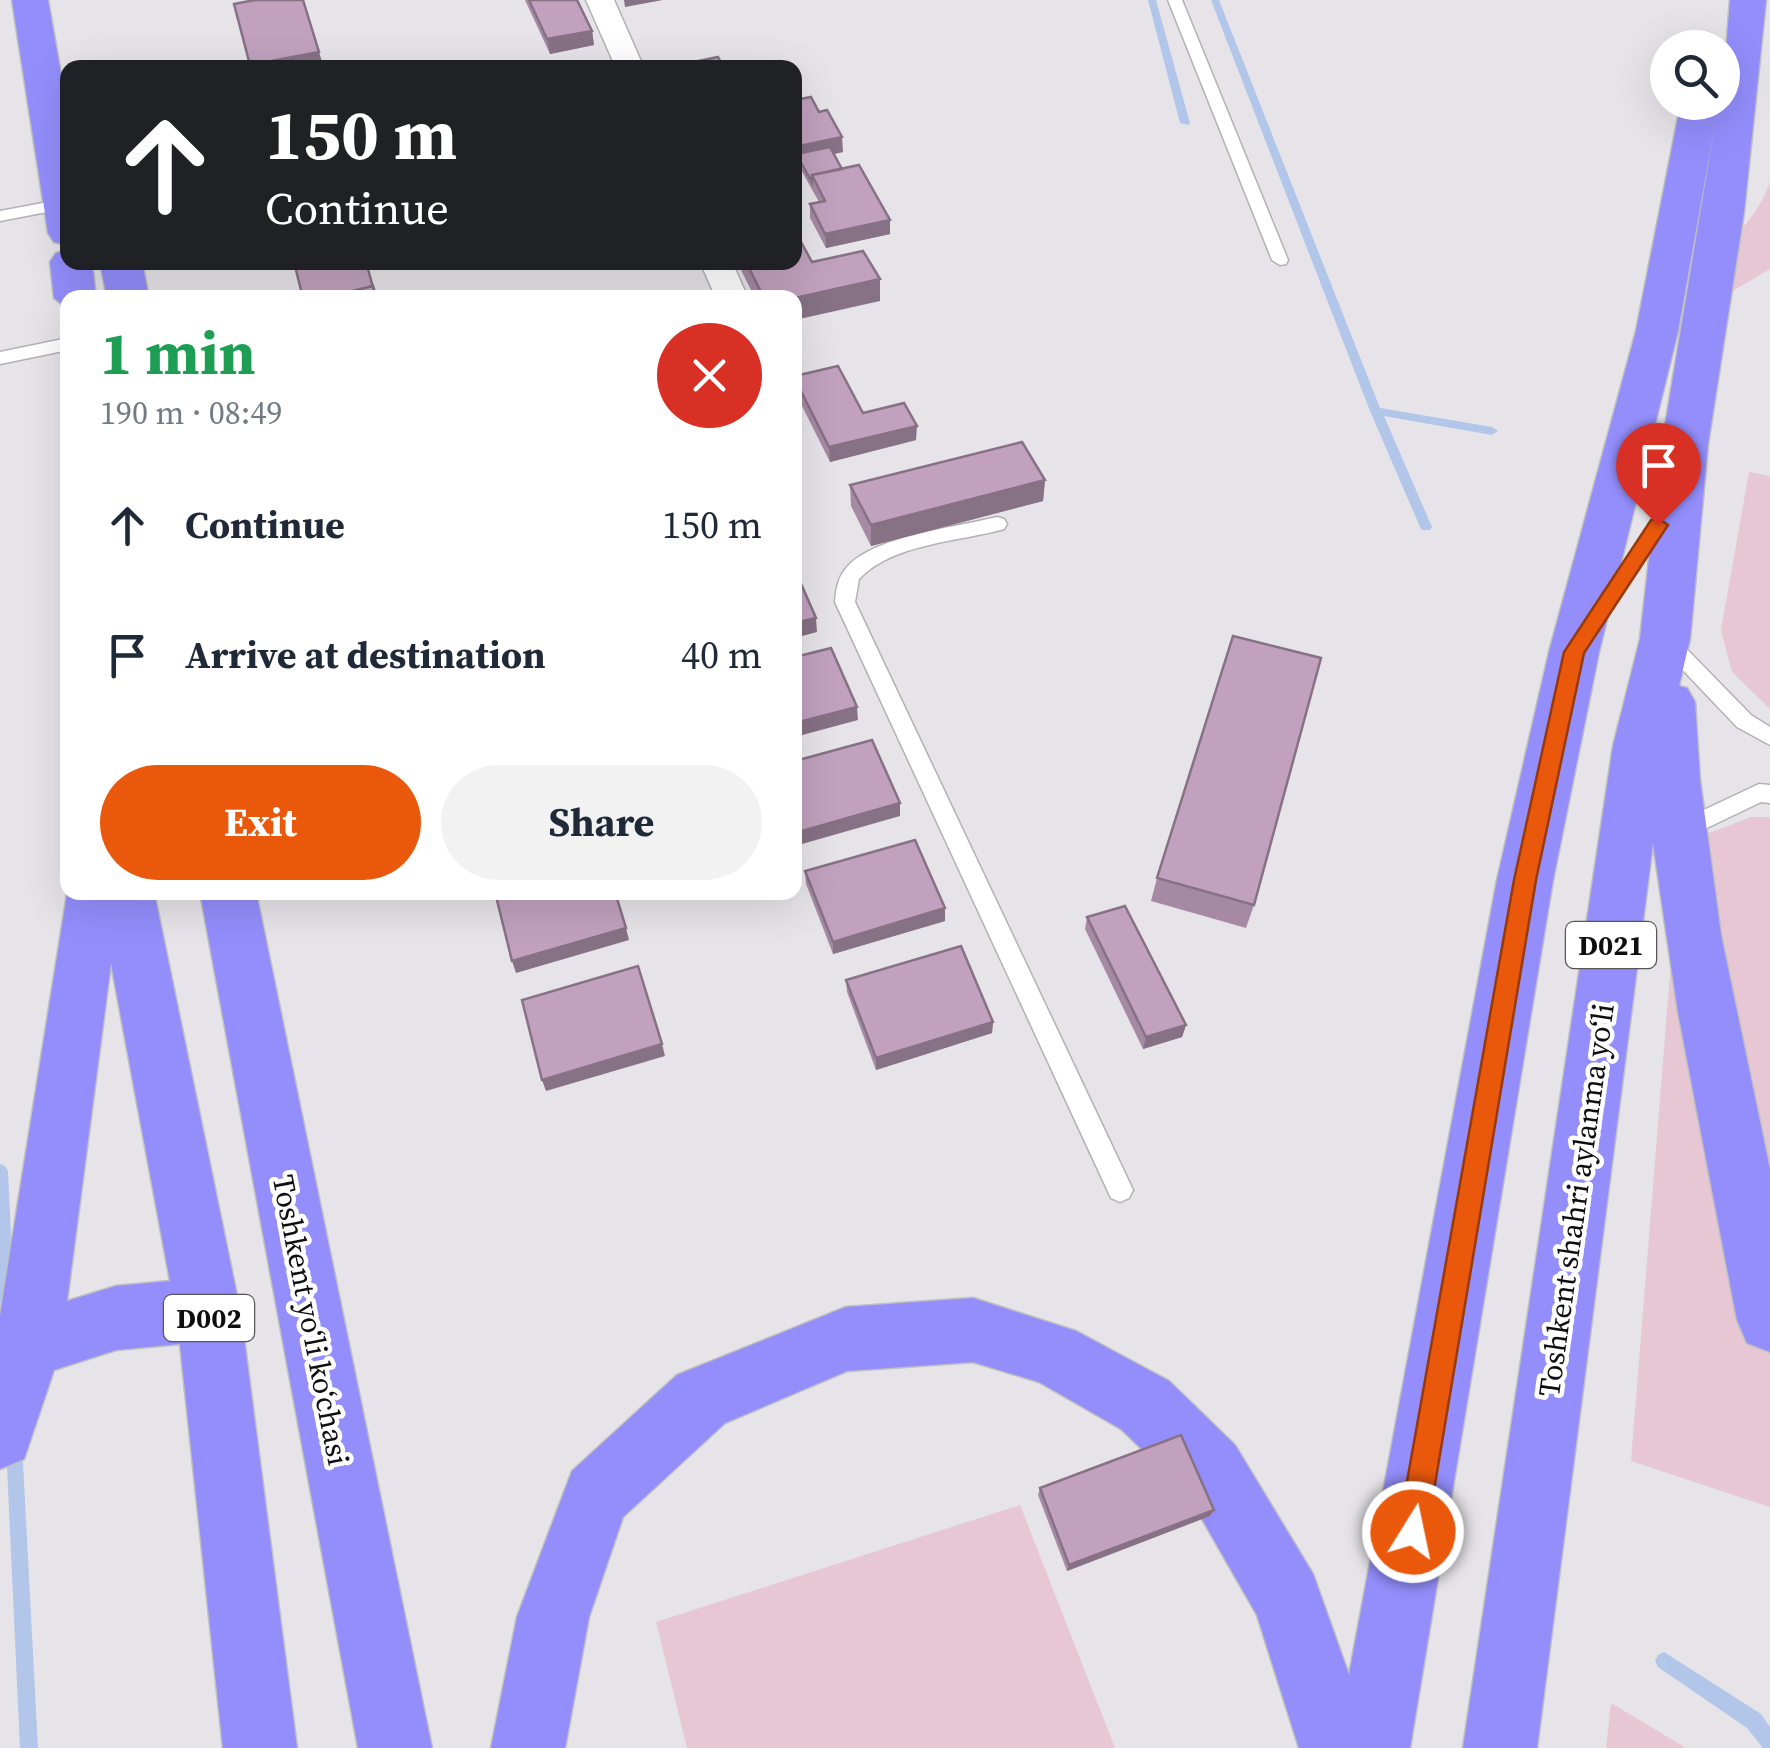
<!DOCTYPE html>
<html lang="en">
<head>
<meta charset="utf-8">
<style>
  body { margin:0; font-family:"Source Serif 4",serif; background:#f2f2f3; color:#1f2937; height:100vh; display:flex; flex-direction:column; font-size:38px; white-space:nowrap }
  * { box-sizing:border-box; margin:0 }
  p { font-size:32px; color:#747a83 }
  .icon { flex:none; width:55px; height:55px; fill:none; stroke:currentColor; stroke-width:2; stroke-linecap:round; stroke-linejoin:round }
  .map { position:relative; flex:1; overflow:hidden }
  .drawer { position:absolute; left:60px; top:290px; width:742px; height:610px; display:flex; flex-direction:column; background:#fff; border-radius:20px; box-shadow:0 10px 40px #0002 }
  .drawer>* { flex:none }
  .banner { position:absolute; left:60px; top:60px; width:742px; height:210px; border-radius:20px; box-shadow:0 10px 40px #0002; background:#202124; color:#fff; overflow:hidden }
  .controls { position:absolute; left:1650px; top:30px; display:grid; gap:20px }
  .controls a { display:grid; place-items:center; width:90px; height:90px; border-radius:50%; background:#fff; box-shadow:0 10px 40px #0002; font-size:50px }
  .pin { position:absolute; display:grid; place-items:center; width:85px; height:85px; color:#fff; margin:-102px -42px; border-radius:50% 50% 50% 0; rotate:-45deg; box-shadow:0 0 10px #0007 }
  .pin .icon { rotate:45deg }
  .me { position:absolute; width:110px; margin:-55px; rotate:10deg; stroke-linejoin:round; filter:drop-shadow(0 0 8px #0008) }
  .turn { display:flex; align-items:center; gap:35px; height:210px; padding:0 40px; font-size:45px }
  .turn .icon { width:130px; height:130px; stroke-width:2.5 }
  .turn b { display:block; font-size:70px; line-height:85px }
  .round { display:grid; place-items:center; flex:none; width:105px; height:105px; border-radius:52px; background:#f2f2f3 }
  .headline { display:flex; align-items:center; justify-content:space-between; height:170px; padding:0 40px }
  h1 { font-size:60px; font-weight:700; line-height:75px; color:#1e9e55 }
  .button { display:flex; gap:20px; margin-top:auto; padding:20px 40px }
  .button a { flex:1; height:115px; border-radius:60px; background:#ea580c; color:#fff; font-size:40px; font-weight:700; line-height:115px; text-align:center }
  .button a+a { background:#f2f2f3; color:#1f2937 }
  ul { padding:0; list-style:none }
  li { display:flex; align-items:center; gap:30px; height:130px; padding:0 40px }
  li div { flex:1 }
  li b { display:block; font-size:38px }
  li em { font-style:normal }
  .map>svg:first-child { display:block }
</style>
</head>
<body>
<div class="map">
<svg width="1770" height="1748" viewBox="0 0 1770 1748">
  <rect width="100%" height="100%" fill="#e6e4e8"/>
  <!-- green -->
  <path fill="#e6c7d3" d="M 1770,182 L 1770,269 L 1663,332 C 1665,323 1665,310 1670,302 C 1702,257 1751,237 1770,182 Z
    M 1749,472 L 1770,476 L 1770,709 L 1732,672 L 1721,630 Z
    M 1751,817 L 1770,817 L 1770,1507 L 1631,1461 L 1679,862 L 1699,837 Z
    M 1020,1505 L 1115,1748 L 687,1748 L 656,1622 Z
    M 1611,1703 L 1686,1748 L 1606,1748 Z"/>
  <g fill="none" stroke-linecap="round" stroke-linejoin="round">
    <!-- stream -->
    <path fill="#b1c6e8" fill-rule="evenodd" d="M 1148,0 L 1156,0 L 1190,123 L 1188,125 L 1180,123 Z
      M 1211,0 L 1219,0 L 1380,408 L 1492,427 L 1498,431 L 1492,435 L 1384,416 L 1432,527 L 1430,530 L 1422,530 L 1420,527 L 1370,411 Z
      M 0,1164 L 5,1166 L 8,1171 L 14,1298 L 12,1304 L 6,1306 L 0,1303 Z
      M 14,1436 L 20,1438 L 22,1444 L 38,1748 L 20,1748 L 6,1444 L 8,1438 Z
      M 1664,1652 L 1761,1714 L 1770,1727 L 1770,1748 L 1763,1748 L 1747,1728 L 1658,1667 L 1655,1661 L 1658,1655 Z"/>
    <defs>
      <path id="lane" d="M 1168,0 L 1182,0 L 1288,260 L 1286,264 L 1280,265 L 1272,260 Z
        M 64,199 L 68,200 L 68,208 L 0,221 L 0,211 Z
        M 68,338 L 68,350 L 0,364 L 0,352 Z
        M 997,517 L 1004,519 L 1007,524 L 1004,529 C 959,542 893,543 859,579 L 855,602 L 1133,1190 L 1129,1198 L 1120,1202 L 1111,1198 L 835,602 C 836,589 838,576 848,566 C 876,536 957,527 997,517 Z
        M 1665,631 L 1672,634 L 1751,715 L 1770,727 L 1770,745 L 1737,727 L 1658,644 L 1655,639 L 1658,634 Z
        M 1759,784 L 1770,785 L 1770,803 L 1761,802 L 1688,837 L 1672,837 L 1669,831 L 1672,825 Z"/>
      <path id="street" d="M 586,0 L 614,0 L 644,68 L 616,68 Z
        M 700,262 L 732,262 L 748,298 L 716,298 Z"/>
      <path id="highway" d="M 12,0 L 48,0 L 68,114 L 68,245 L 54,242 L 48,233 Z
        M 1730,0 L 1766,0 L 1744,212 L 1708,444 L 1690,639 L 1679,686 L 1687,688 L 1695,702 L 1700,780 L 1721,935 L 1770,1170 L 1770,1352 L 1747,1343 L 1737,1320 L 1678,1012 L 1653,843 L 1537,1748 L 1463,1748 L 1613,746 L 1640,639 L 1662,444 L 1715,124 L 1678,331 L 1599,652 L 1553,880 L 1410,1748 L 1299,1748 L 1257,1615 L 1187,1493 L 1121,1429 L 1039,1382 L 973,1362 L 847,1371 L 725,1423 L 623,1517 L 589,1617 L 565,1748 L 491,1748 L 517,1617 L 572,1471 L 677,1375 L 846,1307 L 973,1298 L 1076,1331 L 1169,1381 L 1235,1445 L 1313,1574 L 1349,1675 L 1497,880 L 1549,652 L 1636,331 L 1681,102 L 1722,102 Z
        M 68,250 L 68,262 L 92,262 L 96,298 L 68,298 L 68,309 L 54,298 L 50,262 L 56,253 Z
        M 100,262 L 142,262 L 149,298 L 107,298 Z
        M 68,888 L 68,892 L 154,892 L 241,1315 L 297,1748 L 223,1748 L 180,1344 L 116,1350 L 54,1370 L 24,1459 L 0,1469 L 0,1316 ZM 111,963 L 170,1281 L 116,1286 L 67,1301 Z
        M 200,892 L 256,892 L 432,1748 L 358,1748 Z"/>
    </defs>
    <!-- lane casing -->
    <use href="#lane" stroke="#b3b1b5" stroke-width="3"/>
    <!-- street casing -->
    <use href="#street" stroke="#b3b1b5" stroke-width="3"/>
    <!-- highway casing -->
    <use href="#highway" stroke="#c0c0c1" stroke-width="3"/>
    <!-- lane -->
    <use href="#lane" fill="#fff" fill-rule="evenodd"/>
    <!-- street -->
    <use href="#street" fill="#fff" fill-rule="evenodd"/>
    <!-- highway -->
    <use href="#highway" fill="#938efc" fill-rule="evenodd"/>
  </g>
  <!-- wall -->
  <path fill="#a68aa3" d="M 525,0 L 577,0 L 592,31 L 594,45 L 550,54 Z
    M 795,100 L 843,152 L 834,154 L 842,169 L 890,220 L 890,234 L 826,248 L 810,218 L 810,204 L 819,202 L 796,161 L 795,162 Z
    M 737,262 L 812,262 L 880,301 L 755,298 Z
    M 795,376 L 863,413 L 916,440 L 830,462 L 795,392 Z
    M 1045,480 L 1043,501 L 871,546 L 851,506 L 850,485 Z
    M 805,871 L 945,908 L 945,921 L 833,954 L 806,884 Z
    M 1157,878 L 1254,905 L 1246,928 L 1151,901 Z
    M 1087,917 L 1186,1025 L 1182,1037 L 1143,1049 L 1085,929 Z
    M 846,980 L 993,1022 L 992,1033 L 876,1070 L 847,992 Z
    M 1040,1488 L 1214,1510 L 1210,1516 L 1067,1571 L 1038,1495 Z"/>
  <!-- shaded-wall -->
  <path fill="#877185" d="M 624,0 L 663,0 L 625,7 Z
    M 592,31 L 594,45 L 550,54 L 547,39 Z
    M 319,52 L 324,68 L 251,68 L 250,65 Z
    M 842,137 L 843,152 L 800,161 L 796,154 L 796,161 L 795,162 L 795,147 Z
    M 890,220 L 890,234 L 826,248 L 825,234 Z
    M 652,262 L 690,262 L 654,270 Z
    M 880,279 L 880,301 L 795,320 L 795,298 Z
    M 917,426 L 916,440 L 830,462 L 829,447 Z
    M 1045,480 L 1043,501 L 871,546 L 871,525 Z
    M 816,618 L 817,632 L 795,638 L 795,623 Z
    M 857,707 L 858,720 L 795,737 L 795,723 Z
    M 900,803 L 900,816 L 795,846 L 795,833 Z
    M 945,908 L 945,921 L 833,954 L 833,942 Z
    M 626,928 L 629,940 L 516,973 L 512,961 Z
    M 993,1022 L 992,1033 L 876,1070 L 876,1058 Z
    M 1186,1025 L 1182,1037 L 1143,1049 L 1146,1037 Z
    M 662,1044 L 665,1056 L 546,1091 L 542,1080 Z
    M 1214,1510 L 1210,1516 L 1067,1571 L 1069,1565 Z"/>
  <!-- building -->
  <path fill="#c1a1be" stroke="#877185" stroke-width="2.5" d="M 255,0 L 303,0 L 319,52 L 250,65 L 234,4 Z
    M 529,0 L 577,0 L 592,31 L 547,39 Z
    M 718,57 L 724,68 L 665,68 Z
    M 305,62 L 307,68 L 274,68 Z
    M 811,97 L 819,112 L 827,110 L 842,137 L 795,147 L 795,100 Z
    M 830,147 L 842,169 L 812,175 L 812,182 L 796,154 Z
    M 859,165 L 890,220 L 825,234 L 810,204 L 825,201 L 812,175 Z
    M 795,231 L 812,262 L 863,251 L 880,279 L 795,298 L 764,298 L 746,262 L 795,262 Z
    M 294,262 L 366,262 L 374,291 L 373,286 L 323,298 L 303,298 Z
    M 373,286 L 377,298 L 323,298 Z
    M 544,293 L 546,298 L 521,298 Z
    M 838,366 L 863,413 L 904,403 L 917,426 L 829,447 L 795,379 L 795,376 Z
    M 1022,442 L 1045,480 L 871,525 L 850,485 Z
    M 795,570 L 816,618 L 795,623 Z
    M 1233,636 L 1321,658 L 1254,905 L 1157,878 Z
    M 831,648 L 857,707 L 795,723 L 795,657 Z
    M 872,740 L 900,803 L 795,833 L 795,761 Z
    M 915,840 L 945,908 L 833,942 L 805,871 Z
    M 495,892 L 615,892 L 626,928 L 512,961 Z
    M 1125,906 L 1186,1025 L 1146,1037 L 1087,917 Z
    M 961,946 L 993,1022 L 876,1058 L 846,980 Z
    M 638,966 L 662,1044 L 542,1080 L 522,1000 Z
    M 1181,1435 L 1214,1510 L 1069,1565 L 1040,1488 Z"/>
  <!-- route -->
  <path fill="#ea580c" stroke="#983908" stroke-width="2.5" d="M 1658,518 L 1668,525 L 1584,653 L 1536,880 L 1427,1532 L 1423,1542 L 1413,1546 L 1403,1542 L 1398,1532 L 1514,880 L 1564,652 L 1651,520 Z"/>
  <g text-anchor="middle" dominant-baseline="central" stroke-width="9" stroke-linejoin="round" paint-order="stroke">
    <!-- shield labels -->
    <g fill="#fff" stroke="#565657" stroke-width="2.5">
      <rect x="1566" y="922" width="90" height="46" rx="8"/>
      <rect x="164" y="1295" width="90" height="46" rx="8"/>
    </g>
    <g font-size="28" font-weight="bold" fill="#0e0d0f">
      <text x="1611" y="945">D021</text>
      <text x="209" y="1318">D002</text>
    </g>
    <!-- street labels -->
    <g font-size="30" fill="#0e0d0f" stroke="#fff">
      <text transform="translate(1576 1200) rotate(-82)">Toshkent shahri aylanma yoʻli</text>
      <text transform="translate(311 1320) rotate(79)">Toshkent yo‘li ko‘chasi</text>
    </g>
  </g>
</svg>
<div class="controls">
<a><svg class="icon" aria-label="search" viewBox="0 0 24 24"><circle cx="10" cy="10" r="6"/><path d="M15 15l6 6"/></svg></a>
</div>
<div class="pin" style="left:1658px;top:525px;background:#d93025"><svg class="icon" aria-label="arrive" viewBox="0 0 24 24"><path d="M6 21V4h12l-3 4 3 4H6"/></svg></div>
<svg class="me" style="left:1413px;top:1532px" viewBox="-20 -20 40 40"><circle r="17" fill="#ea580c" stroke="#fff" stroke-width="3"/><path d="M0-11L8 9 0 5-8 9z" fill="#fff"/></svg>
<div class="banner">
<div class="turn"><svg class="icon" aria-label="ahead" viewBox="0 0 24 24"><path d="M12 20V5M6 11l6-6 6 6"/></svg><div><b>150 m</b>Continue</div></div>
</div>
<section class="drawer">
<div class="headline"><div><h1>1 min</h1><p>190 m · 08:49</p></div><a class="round" style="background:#d93025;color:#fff"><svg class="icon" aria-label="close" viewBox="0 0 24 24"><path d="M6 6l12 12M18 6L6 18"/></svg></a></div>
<ul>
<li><svg class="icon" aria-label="ahead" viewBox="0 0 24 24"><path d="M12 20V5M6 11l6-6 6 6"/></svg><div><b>Continue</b></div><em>150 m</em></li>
<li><svg class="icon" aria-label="arrive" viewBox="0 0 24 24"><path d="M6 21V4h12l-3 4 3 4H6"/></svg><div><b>Arrive at destination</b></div><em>40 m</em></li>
</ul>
<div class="button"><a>Exit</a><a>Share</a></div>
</section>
</div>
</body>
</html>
